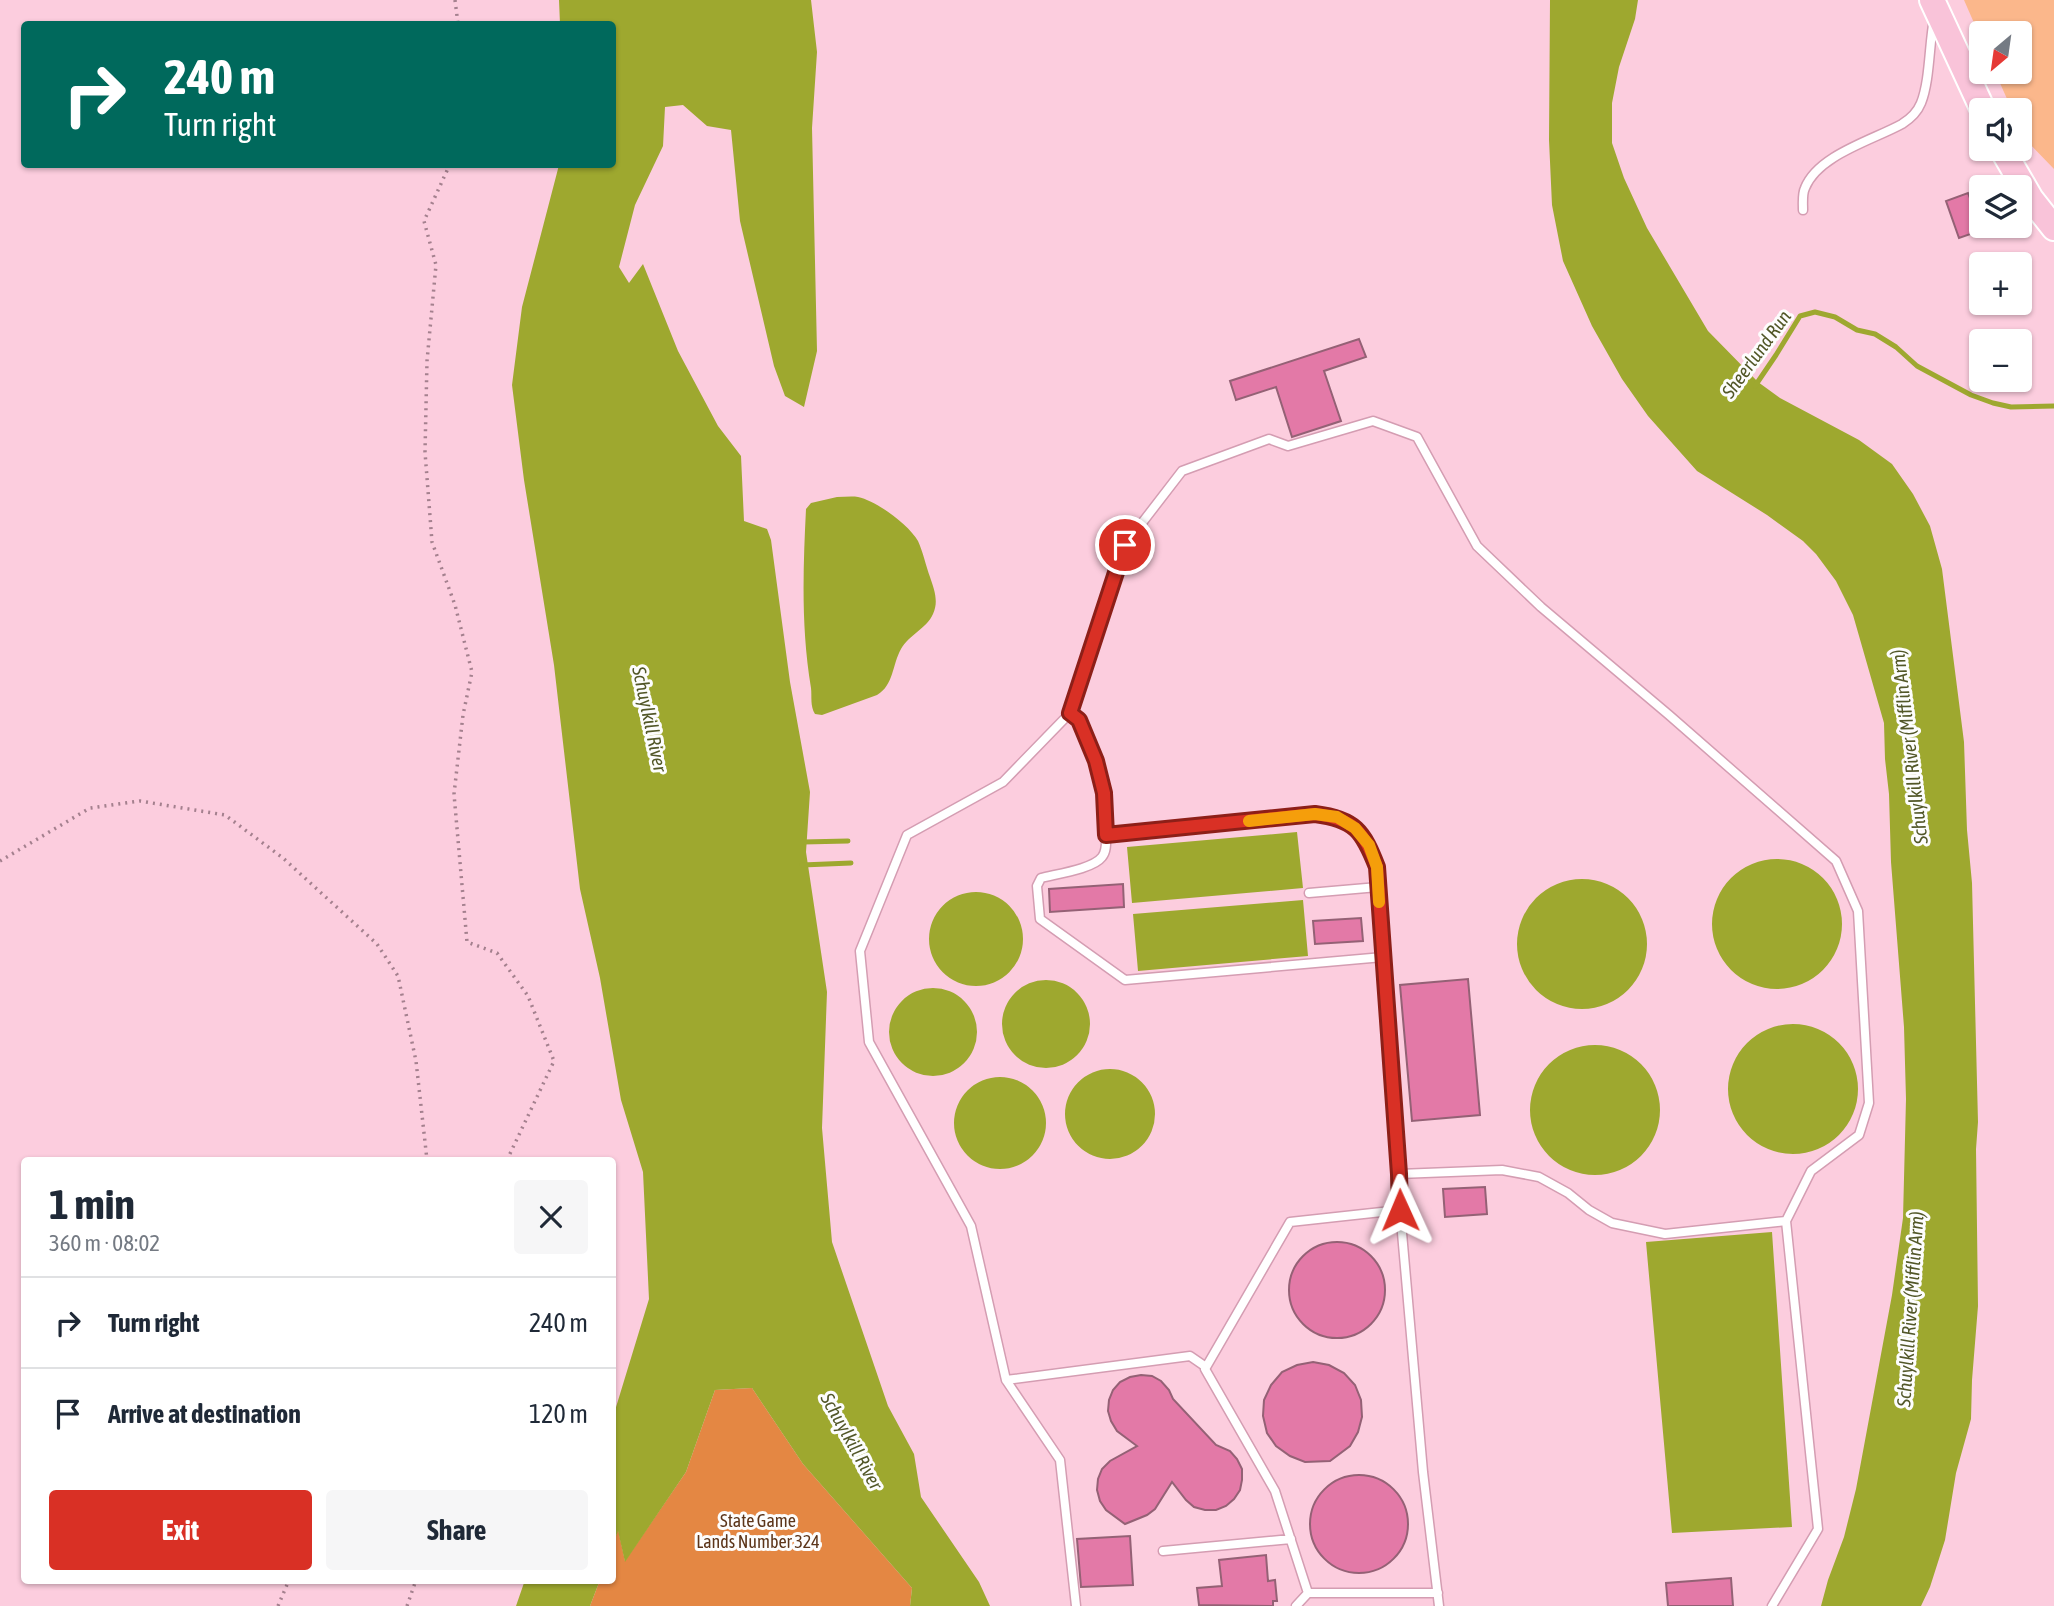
<!DOCTYPE html>
<html lang="en">
<head>
<meta charset="utf-8">
<style>
  body { margin:0; font-family:"Asap Condensed",sans-serif; background:#f6f6f7; color:#1f2937; height:100vh; display:flex; flex-direction:column; font-size:26px; white-space:nowrap }
  * { box-sizing:border-box; margin:0 }
  p { font-size:23px; color:#747a83 }
  .icon { flex:none; width:38px; height:38px; fill:none; stroke:currentColor; stroke-width:2; stroke-linecap:round; stroke-linejoin:round }
  .map { position:relative; flex:1; overflow:hidden }
  .details { position:absolute; left:21px; top:1157px; width:595px; height:427px; display:flex; flex-direction:column; background:#fff; border-radius:7px; box-shadow:0 2px 5px #0004 }
  .details>* { flex:none }
  .top-card { position:absolute; left:21px; top:21px; width:595px; height:147px; border-radius:7px; box-shadow:0 2px 5px #0004; background:#00695c; color:#fff; overflow:hidden }
  .needle { width:46px; rotate:209deg }
  .controls { position:absolute; left:1969px; top:21px; display:grid; gap:14px }
  .controls a { display:grid; place-items:center; width:63px; height:63px; border-radius:7px; background:#fff; box-shadow:0 2px 5px #0004; font-size:35px }
  .pin { position:absolute; display:grid; place-items:center; width:60px; height:60px; color:#fff; margin:-30px; border:4px solid #fff; border-radius:50%; box-shadow:0 2px 7px #0007 }
  .me { position:absolute; width:77px; margin:-38px; rotate:359deg; stroke-linejoin:round; filter:drop-shadow(0 0 5px #0008) }
  .turn { display:flex; align-items:center; gap:24px; height:147px; padding:0 28px; font-size:32px }
  .turn .icon { width:91px; height:91px; stroke-width:2.5 }
  .turn b { display:block; font-size:49px; line-height:60px }
  .round { display:grid; place-items:center; flex:none; width:74px; height:74px; border-radius:7px; background:#f6f6f7 }
  .headline { display:flex; align-items:center; justify-content:space-between; height:119px; padding:0 28px }
  h1 { font-size:42px; font-weight:700; line-height:52px }
  .cta { display:flex; gap:14px; margin-top:auto; padding:14px 28px }
  .cta a { flex:1; height:80px; border-radius:7px; background:#d93025; color:#fff; font-size:28px; font-weight:700; line-height:80px; text-align:center }
  .cta a+a { background:#f6f6f7; color:#1f2937 }
  ul { padding:0; list-style:none }
  li { display:flex; align-items:center; gap:21px; height:91px; padding:0 28px; border-top:2px solid #e0e1e3 }
  li div { flex:1 }
  li b { display:block; font-size:26px }
  li em { font-style:normal }
  .map>svg:first-child { display:block }
</style>
</head>
<body>
<div class="map">
<svg width="2054" height="1606" viewBox="0 0 2054 1606">
  <rect width="100%" height="100%" fill="#fccdde"/>
  <!-- green -->
  <path fill="#fbb78b" d="M 1964,0 L 2054,0 L 2054,169 L 2024,138 L 2020,127 L 2020,110 L 2012,110 L 1995,72 L 2020,72 L 2020,33 L 1981,33 L 1981,39 Z"/>
  <!-- forest -->
  <path fill="#e48743" d="M 752,1388 L 803,1464 L 912,1588 L 910,1606 L 590,1606 L 600,1580 L 612,1580 L 613,1545 L 618,1529 L 625,1561 L 686,1472 L 715,1390 Z"/>
  <!-- water -->
  <path fill="#9ea82f" d="M 559,0 L 811,0 L 817,52 L 812,128 L 817,351 L 804,407 L 785,396 L 774,366 L 740,221 L 731,130 L 707,126 L 683,105 L 665,107 L 663,146 L 635,205 L 619,267 L 629,283 L 643,264 L 678,351 L 718,426 L 741,456 L 744,521 L 767,529 L 771,540 L 790,682 L 810,792 L 806,852 L 827,992 L 822,1128 L 832,1242 L 888,1406 L 914,1454 L 921,1497 L 979,1582 L 990,1606 L 910,1606 L 912,1588 L 803,1464 L 752,1388 L 715,1390 L 686,1472 L 625,1562 L 618,1531 L 613,1545 L 613,1417 L 649,1299 L 643,1172 L 621,1100 L 600,978 L 580,889 L 554,665 L 524,480 L 512,385 L 522,307 L 559,165 L 612,164 L 612,24 L 560,24 Z
    M 1550,0 L 1638,0 L 1635,19 L 1619,67 L 1612,103 L 1612,143 L 1624,178 L 1647,228 L 1708,331 L 1758,382 L 1780,398 L 1859,440 L 1892,464 L 1913,494 L 1930,526 L 1942,569 L 1964,742 L 1967,830 L 1972,883 L 1978,1122 L 1976,1149 L 1978,1306 L 1972,1380 L 1971,1419 L 1956,1473 L 1945,1540 L 1930,1587 L 1921,1606 L 1821,1606 L 1828,1580 L 1844,1537 L 1856,1489 L 1892,1295 L 1903,1218 L 1906,1099 L 1904,1027 L 1891,862 L 1889,794 L 1885,759 L 1884,723 L 1853,615 L 1836,581 L 1816,554 L 1803,541 L 1767,515 L 1697,471 L 1648,416 L 1622,379 L 1592,326 L 1563,261 L 1552,205 L 1549,140 Z
    M 837,497 C 844,497 852,496 858,497 C 877,501 909,525 918,541 C 923,552 926,566 930,577 C 934,589 939,601 933,614 C 927,628 909,635 901,649 C 892,665 894,685 877,695 L 822,715 L 815,714 C 810,706 812,697 811,688 C 801,628 803,570 806,509 L 811,503 Z
    M 1297,832 L 1303,888 L 1132,903 L 1127,847 Z
    M1712 924a65 65 0 1 1 130 0a65 65 0 1 1-130 0Z
    M1517 944a65 65 0 1 1 130 0a65 65 0 1 1-130 0Z
    M929 939a47 47 0 1 1 94 0a47 47 0 1 1-94 0Z
    M 1303,900 L 1308,956 L 1138,971 L 1133,914 Z
    M1002 1024a44 44 0 1 1 88 0a44 44 0 1 1-88 0Z
    M889 1032a44 44 0 1 1 88 0a44 44 0 1 1-88 0Z
    M1728 1089a65 65 0 1 1 130 0a65 65 0 1 1-130 0Z
    M1530 1110a65 65 0 1 1 130 0a65 65 0 1 1-130 0Z
    M1065 1114a45 45 0 1 1 90 0a45 45 0 1 1-90 0Z
    M954 1123a46 46 0 1 1 92 0a46 46 0 1 1-92 0Z
    M 1772,1232 L 1792,1527 L 1672,1533 L 1646,1242 Z
    M 525,1580 L 600,1580 L 590,1606 L 516,1606 Z"/>
  <g fill="none" stroke-linecap="round" stroke-linejoin="round">
    <!-- stream -->
    <path stroke="#9ea82f" stroke-width="5" d="M 1755,386 L 1776,355 L 1800,316 L 1815,312 L 1835,317 L 1857,330 L 1875,334 L 1896,347 L 1917,366 L 1971,395 L 1993,403 L 2011,407 L 2054,406
      M 803,842 L 848,841
      M 802,865 L 851,863"/>
  </g>
  <!-- building -->
  <path fill="#e379a7" stroke="#946175" stroke-width="2" d="M 1968,193 L 1982,230 L 1959,238 L 1946,201 Z
    M 1359,339 L 1366,357 L 1324,371 L 1341,421 L 1292,437 L 1276,387 L 1236,400 L 1230,381 Z
    M 1123,884 L 1124,907 L 1050,912 L 1049,889 Z
    M 1361,918 L 1363,941 L 1315,944 L 1313,921 Z
    M 1468,979 L 1480,1115 L 1412,1121 L 1400,985 Z
    M 1485,1187 L 1487,1214 L 1445,1217 L 1443,1189 Z
    M1289 1290a48 48 0 1 1 96 0a48 48 0 1 1-96 0Z
    M 1313,1362 L 1329,1365 L 1344,1373 L 1355,1385 L 1361,1400 L 1362,1417 L 1358,1432 L 1350,1446 L 1330,1461 L 1305,1462 L 1290,1456 L 1276,1446 L 1267,1433 L 1263,1416 L 1264,1400 L 1271,1385 L 1282,1372 L 1297,1365 Z
    M 1141,1375 L 1152,1376 L 1161,1381 L 1169,1390 L 1173,1399 L 1216,1445 L 1230,1451 L 1237,1459 L 1242,1469 L 1242,1480 L 1240,1490 L 1234,1499 L 1226,1506 L 1216,1510 L 1205,1510 L 1194,1507 L 1186,1500 L 1172,1482 L 1155,1509 L 1147,1515 L 1125,1524 L 1106,1510 L 1100,1501 L 1097,1490 L 1098,1479 L 1102,1469 L 1110,1461 L 1137,1446 L 1117,1431 L 1111,1421 L 1108,1411 L 1109,1400 L 1113,1390 L 1120,1382 L 1130,1377 Z
    M1310 1524a49 49 0 1 1 98 0a49 49 0 1 1-98 0Z
    M 1130,1536 L 1133,1585 L 1081,1587 L 1077,1539 Z
    M 1266,1555 L 1268,1581 L 1275,1580 L 1277,1601 L 1273,1601 L 1273,1606 L 1199,1605 L 1197,1588 L 1222,1586 L 1219,1560 Z
    M 1731,1578 L 1733,1606 L 1668,1606 L 1666,1583 Z"/>
  <g fill="none" stroke-linecap="round" stroke-linejoin="round">
    <defs>
      <path id="lane" d="M 1803,210 C 1803,203 1802,194 1805,188 C 1818,155 1873,140 1902,124 C 1910,119 1917,113 1921,103 C 1930,81 1929,44 1934,19
        M 1070,713 L 1079,720 L 1096,761 L 1104,793 L 1106,835 L 1315,814 C 1355,819 1363,831 1377,867 L 1399,1174 L 1400,1210 L 1423,1472 L 1439,1606
        M 1106,835 C 1106,842 1107,851 1102,857 C 1093,869 1056,874 1041,878 L 1037,886 L 1040,919 L 1125,980 L 1383,957
        M 1309,893 L 1378,887
        M 1399,1174 L 1502,1170 L 1539,1177 L 1568,1193 L 1589,1210 L 1612,1223 L 1665,1234 L 1786,1221
        M 1400,1210 L 1290,1222 L 1205,1369 L 1275,1491 L 1308,1593 L 1438,1593
        M 1006,1380 L 1190,1356 L 1206,1367
        M 1163,1551 L 1291,1539
        M 1076,1606 L 1060,1460 L 1006,1380 L 971,1226 L 869,1042 L 860,951 L 907,835 L 1003,782 L 1070,713 L 1125,545 L 1182,471 L 1269,439 L 1288,446 L 1373,421 L 1417,437 L 1477,546 L 1541,607 L 1669,715 L 1836,861 L 1858,911 L 1869,1103 L 1859,1135 L 1811,1171 L 1786,1221 L 1818,1529 L 1772,1606
        M 1296,1606 L 1308,1593"/>
      <path id="primary" d="M 1932,0 L 1983,110
        M 2002,149 L 2031,199 L 2054,228"/>
    </defs>
    <!-- lane casing -->
    <use href="#lane" stroke="#d49db2" stroke-width="11"/>
    <!-- primary casing -->
    <use href="#primary" stroke="#fff" stroke-width="28"/>
    <!-- path -->
    <path stroke="#a4808e" stroke-width="3.5" stroke-dasharray="2 5" stroke-linecap="butt" d="M 455,0 L 458,24
      M 450,164 L 424,221 L 436,265 L 427,361 L 425,452 L 432,542 L 455,605 L 472,672 L 463,715 L 454,794 L 467,942 L 497,953 L 528,996 L 554,1061 L 507,1160
      M 0,861 L 90,808 L 140,801 L 225,815 L 283,858 L 377,944 L 398,976 L 416,1061 L 427,1160
      M 278,1606 L 289,1580
      M 407,1606 L 416,1580"/>
    <!-- lane -->
    <use href="#lane" stroke="#fff" stroke-width="8"/>
    <!-- primary -->
    <use href="#primary" stroke="#f9c3d9" stroke-width="24"/>
  </g>
  <g fill="none" stroke-linecap="round" stroke-linejoin="round">
    <defs>
      <path id="route" d="M 1125,545 L 1070,713 L 1079,720 L 1096,761 L 1104,793 L 1106,835 L 1315,814 C 1355,819 1363,831 1377,867 L 1399,1174 L 1400,1210"/>
    </defs>
    <!-- route casing -->
    <use href="#route" stroke="#8d1f18" stroke-width="18"/>
    <!-- route -->
    <use href="#route" stroke="#d93025" stroke-width="12"/>
    <!-- slow -->
    <path stroke="#f59e0b" stroke-width="12" d="M 1249,821 L 1315,814 L 1337,817 L 1355,828 L 1369,845 L 1377,867 L 1379,902"/>
  </g>
  <g text-anchor="middle" dominant-baseline="central" stroke-width="6" stroke-linejoin="round" paint-order="stroke">
    <!-- park labels -->
    <g font-size="18" fill="#5c351a" stroke="#fdfdfd">
      <text x="758" y="1520">State Game<tspan x="758" dy="21">Lands Number 324</tspan></text>
    </g>
    <!-- water labels -->
    <g font-size="19" font-style="italic" fill="#525728" stroke="#fdfdfd">
      <text transform="translate(1756 354) rotate(-54)">Sheerlund Run</text>
      <text transform="translate(650 719) rotate(78)">Schuylkill River</text>
      <text transform="translate(1909 747) rotate(-97)">Schuylkill River (Mifflin Arm)</text>
      <text transform="translate(1910 1309) rotate(-86)">Schuylkill River (Mifflin Arm)</text>
      <text transform="translate(852 1441) rotate(61)">Schuylkill River</text>
    </g>
  </g>
</svg>
<div class="controls">
<a><svg class="needle" viewBox="-14 -14 28 28"><path d="M0-13l5 13h-10z" fill="#e53935"/><path d="M0 13l5-13h-10z" fill="#747a83"/></svg></a>
<a><svg class="icon" aria-label="sound" viewBox="0 0 24 24"><path d="M4 9h4l5-4v14l-5-4H4zM17 9q2 3 0 6"/></svg></a>
<a><svg class="icon" aria-label="layers" viewBox="0 0 24 24"><path d="M12 4l9 5-9 5-9-5zM3 14l9 5 9-5"/></svg></a>
<a>+</a>
<a>−</a>
</div>
<div class="pin" style="left:1125px;top:545px;background:#d93025"><svg class="icon" aria-label="arrive" viewBox="0 0 24 24"><path d="M6 21V4h12l-3 4 3 4H6"/></svg></div>
<svg class="me" style="left:1400px;top:1210px" viewBox="-20 -20 40 40"><path d="M0-17L14 15 0 8-14 15z" fill="#d93025" stroke="#fff" stroke-width="4"/></svg>
<div class="top-card">
<div class="turn"><svg class="icon" aria-label="right" viewBox="0 0 24 24"><path d="M7 20v-9h11M14 6l5 5-5 5"/></svg><div><b>240 m</b>Turn right</div></div>
</div>
<section class="details">
<div class="headline"><div><h1>1 min</h1><p>360 m · 08:02</p></div><a class="round"><svg class="icon" aria-label="close" viewBox="0 0 24 24"><path d="M6 6l12 12M18 6L6 18"/></svg></a></div>
<ul>
<li><svg class="icon" aria-label="right" viewBox="0 0 24 24"><path d="M7 20v-9h11M14 6l5 5-5 5"/></svg><div><b>Turn right</b></div><em>240 m</em></li>
<li><svg class="icon" aria-label="arrive" viewBox="0 0 24 24"><path d="M6 21V4h12l-3 4 3 4H6"/></svg><div><b>Arrive at destination</b></div><em>120 m</em></li>
</ul>
<div class="cta"><a>Exit</a><a>Share</a></div>
</section>
</div>
</body>
</html>
